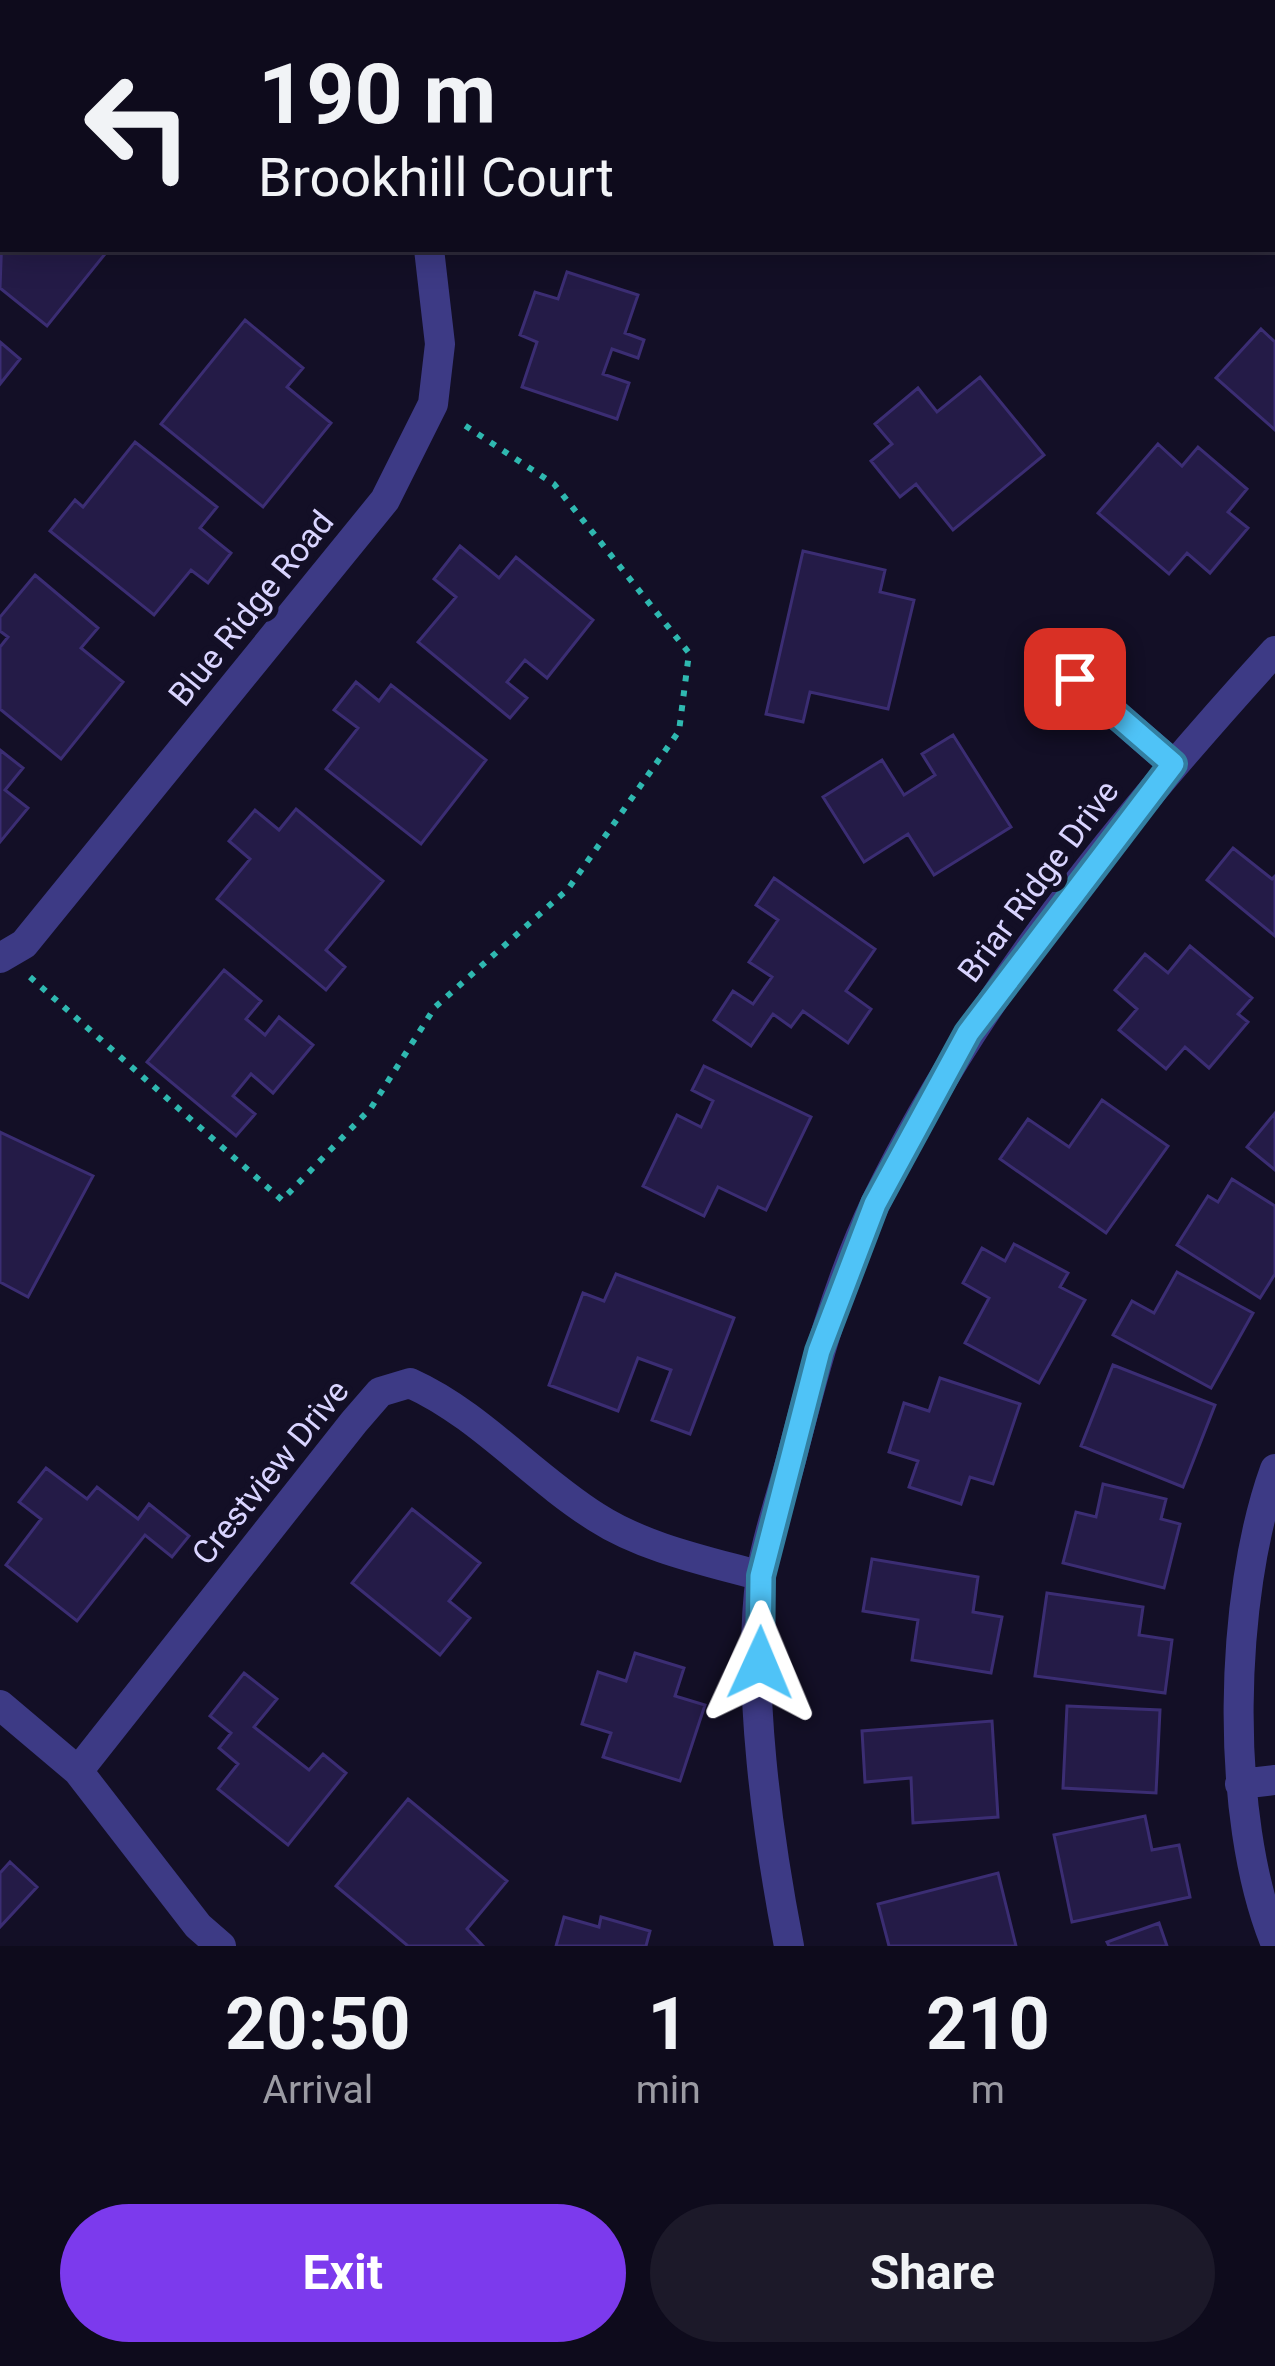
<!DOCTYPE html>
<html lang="en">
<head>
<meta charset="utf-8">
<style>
  body { margin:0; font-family:Roboto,sans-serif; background:#1c1929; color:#f1f3f6; height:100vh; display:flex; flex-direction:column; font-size:45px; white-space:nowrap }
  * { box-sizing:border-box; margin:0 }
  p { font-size:39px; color:#9b9ba3 }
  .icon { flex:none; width:66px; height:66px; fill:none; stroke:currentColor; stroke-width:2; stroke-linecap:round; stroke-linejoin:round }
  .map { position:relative; height:1946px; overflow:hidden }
  .side { display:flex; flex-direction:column; background:#0e0b1c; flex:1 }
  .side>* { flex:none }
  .top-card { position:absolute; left:0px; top:0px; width:1275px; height:252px; box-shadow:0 6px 30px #0003,0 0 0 3px #2e2b3b; background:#0e0b1c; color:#f1f3f6; overflow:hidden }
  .pin { position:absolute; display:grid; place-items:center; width:102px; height:102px; color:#fff; margin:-51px; border-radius:24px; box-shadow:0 6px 18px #0006 }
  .me { position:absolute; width:132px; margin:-66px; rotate:1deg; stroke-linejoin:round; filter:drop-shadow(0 0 9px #0008) }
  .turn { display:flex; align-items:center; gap:42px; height:252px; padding:0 60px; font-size:54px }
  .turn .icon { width:156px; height:156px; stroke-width:2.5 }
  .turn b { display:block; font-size:84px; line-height:102px }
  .eta { display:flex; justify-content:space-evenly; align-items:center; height:204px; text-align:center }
  .eta b { font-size:72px; font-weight:700; line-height:84px }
  .action { display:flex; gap:24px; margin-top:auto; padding:24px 60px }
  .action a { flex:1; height:138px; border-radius:72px; background:#7c3aed; color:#fff; font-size:48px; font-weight:700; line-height:138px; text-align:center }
  .action a+a { background:#1c1929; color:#f1f3f6 }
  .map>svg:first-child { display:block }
</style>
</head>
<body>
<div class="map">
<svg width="1275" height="1946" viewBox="0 0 1275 1946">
  <rect width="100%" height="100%" fill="#130f26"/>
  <!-- building -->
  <path fill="#241b47" stroke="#3b2d73" stroke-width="3" d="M 3,208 L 3,249 L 109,249 L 47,326 L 0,288 Z
    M 567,272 L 638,295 L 625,333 L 644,340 L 638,358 L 612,349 L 603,374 L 629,383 L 617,419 L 522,387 L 537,342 L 520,335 L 535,292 L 558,299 Z
    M 245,320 L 303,368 L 287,387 L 331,423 L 263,507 L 161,424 Z
    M 1261,329 L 1275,342 L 1275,430 L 1216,378 Z
    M 0,342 L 20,359 L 0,384 Z
    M 980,377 L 1044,455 L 953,530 L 916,484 L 900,497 L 871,461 L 892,444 L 875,424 L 918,388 L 937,412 Z
    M 135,442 L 217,507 L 200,528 L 231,553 L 208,583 L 191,570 L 154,615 L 50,531 L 75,500 L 83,507 Z
    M 1158,444 L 1182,466 L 1198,447 L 1247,489 L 1228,512 L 1248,528 L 1210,573 L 1187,553 L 1169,574 L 1098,513 Z
    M 460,546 L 499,578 L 516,557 L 593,620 L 547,678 L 525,660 L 507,682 L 527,698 L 510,718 L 418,642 L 456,597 L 434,579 Z
    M 803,551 L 885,570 L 880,592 L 914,600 L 888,709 L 810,692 L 803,722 L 766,714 Z
    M 35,575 L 98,628 L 81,648 L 123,682 L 61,759 L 0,709 L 0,647 L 8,637 L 0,631 L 0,617 Z
    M 356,682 L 379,701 L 391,685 L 486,760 L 421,844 L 326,769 L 358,728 L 334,710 Z
    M 953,735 L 1011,827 L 934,875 L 908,834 L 864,862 L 823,797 L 882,760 L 904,795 L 935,775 L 922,754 Z
    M 0,750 L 23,768 L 5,790 L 28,808 L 0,842 Z
    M 296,809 L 383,881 L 326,950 L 345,967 L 326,990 L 217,899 L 250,859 L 229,841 L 255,810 L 279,830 Z
    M 1233,848 L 1272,879 L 1275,876 L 1275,936 L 1207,880 Z
    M 774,878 L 875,949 L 846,991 L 871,1009 L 848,1043 L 803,1011 L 791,1027 L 773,1014 L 751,1046 L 714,1020 L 733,991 L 753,1004 L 772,977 L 749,962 L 778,920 L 756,905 Z
    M 1190,946 L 1252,998 L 1238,1014 L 1248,1022 L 1209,1068 L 1185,1047 L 1166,1069 L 1119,1030 L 1137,1009 L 1115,990 L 1145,954 L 1168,973 Z
    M 224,970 L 261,1001 L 246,1019 L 265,1035 L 279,1017 L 313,1045 L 273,1093 L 251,1074 L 233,1096 L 255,1114 L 236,1136 L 147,1062 Z
    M 704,1066 L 811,1117 L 766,1210 L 718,1187 L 704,1216 L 643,1186 L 677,1115 L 701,1127 L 713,1101 L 692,1090 Z
    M 1102,1100 L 1168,1146 L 1106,1233 L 1000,1159 L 1028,1119 L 1069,1147 Z
    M 1275,1113 L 1275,1170 L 1247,1147 Z
    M 0,1132 L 93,1176 L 28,1297 L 0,1282 Z
    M 1232,1179 L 1275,1206 L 1275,1274 L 1260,1298 L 1177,1245 L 1208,1196 L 1218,1202 Z
    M 1014,1244 L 1068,1273 L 1060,1287 L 1085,1300 L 1039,1383 L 965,1343 L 989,1298 L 963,1283 L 982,1248 L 1005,1261 Z
    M 1177,1272 L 1253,1313 L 1211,1388 L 1113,1335 L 1132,1301 L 1154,1313 Z
    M 616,1274 L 734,1318 L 690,1434 L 652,1420 L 671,1370 L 638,1358 L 618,1411 L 549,1385 L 583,1293 L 604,1301 Z
    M 1113,1365 L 1215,1405 L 1183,1487 L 1081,1446 Z
    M 940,1378 L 1020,1404 L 993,1484 L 970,1477 L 961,1504 L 909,1487 L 918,1461 L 889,1452 L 904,1403 L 929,1411 Z
    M 46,1468 L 87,1499 L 97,1487 L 138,1519 L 149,1504 L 189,1536 L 172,1557 L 145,1535 L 77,1621 L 6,1565 L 41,1519 L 19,1502 Z
    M 1103,1484 L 1166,1499 L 1161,1519 L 1180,1524 L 1164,1588 L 1063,1563 L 1076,1512 L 1096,1517 Z
    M 412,1509 L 480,1563 L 449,1601 L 470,1618 L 440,1655 L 352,1583 Z
    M 872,1559 L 978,1577 L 973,1612 L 1002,1617 L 991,1673 L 912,1660 L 918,1620 L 863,1611 Z
    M 1047,1593 L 1143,1607 L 1139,1635 L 1172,1640 L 1165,1693 L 1035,1676 Z
    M 635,1653 L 684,1668 L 675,1696 L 705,1705 L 680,1781 L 603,1757 L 611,1733 L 582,1724 L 598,1672 L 626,1681 Z
    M 244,1673 L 277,1699 L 254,1727 L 309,1770 L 323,1754 L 346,1773 L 288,1845 L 218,1789 L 238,1764 L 219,1748 L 231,1733 L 210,1716 Z
    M 1067,1706 L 1160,1710 L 1156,1793 L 1063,1788 Z
    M 992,1721 L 998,1817 L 913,1823 L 911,1778 L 865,1782 L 862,1731 Z
    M 408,1799 L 507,1881 L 467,1929 L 483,1946 L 408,1946 L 336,1886 Z
    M 1145,1816 L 1152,1850 L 1179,1845 L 1190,1897 L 1072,1922 L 1054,1835 Z
    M 10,1862 L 37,1887 L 0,1927 L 0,1873 Z
    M 998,1873 L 1016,1946 L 889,1946 L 878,1904 Z
    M 564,1917 L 599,1927 L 601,1917 L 650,1931 L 646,1946 L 556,1946 Z
    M 1159,1923 L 1167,1946 L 1109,1946 L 1107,1942 Z"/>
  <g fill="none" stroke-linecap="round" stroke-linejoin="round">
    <!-- path -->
    <path stroke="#2fb8b0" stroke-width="6" stroke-dasharray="6 9" stroke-linecap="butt" d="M 30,977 L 282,1200 L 371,1108 L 435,1007 L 568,889 L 679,731 L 689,653 L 554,484 L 461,423"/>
    <!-- minor -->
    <path stroke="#3d3a85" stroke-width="30" d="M 203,0 L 207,3
      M 51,3 L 53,0
      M 0,66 L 3,62
      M 1272,101 L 1275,99
      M 1075,679 L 1173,764
      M 0,958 L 24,944 L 385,500 L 433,404 L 440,344 L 429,249
      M 1275,1469 C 1229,1596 1224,1816 1275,1942
      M 0,1705 L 78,1771 L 198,1926 L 221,1946
      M 78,1771 L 354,1422 L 380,1392 L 410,1383 C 479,1414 531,1476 596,1517 C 644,1548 707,1561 761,1576
      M 1240,1784 L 1275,1780
      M 789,1946 C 768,1838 746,1684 761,1575 C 767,1534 783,1492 793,1452 C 815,1367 838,1281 876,1202 C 975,997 1123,818 1275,651"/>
  </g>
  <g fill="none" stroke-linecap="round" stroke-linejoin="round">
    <defs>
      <path id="route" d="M 760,1663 L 761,1576 L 819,1351 L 875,1204 L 968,1033 L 1173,764 L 1075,679"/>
    </defs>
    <!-- route casing -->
    <use href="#route" stroke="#337fa1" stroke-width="30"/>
    <!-- route -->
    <use href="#route" stroke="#4fc3f7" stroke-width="21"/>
  </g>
  <g text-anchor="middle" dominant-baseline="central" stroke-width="12" stroke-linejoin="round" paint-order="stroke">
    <!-- street labels -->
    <g font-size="33" fill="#d9d4ff" stroke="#130f26">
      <text transform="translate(251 608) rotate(-51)">Blue Ridge Road</text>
      <text transform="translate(1038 881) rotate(-53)">Briar Ridge Drive</text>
      <text transform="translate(270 1472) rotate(-51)">Crestview Drive</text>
    </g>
  </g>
</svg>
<div class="pin" style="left:1075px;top:679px;background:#d93025"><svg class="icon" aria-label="arrive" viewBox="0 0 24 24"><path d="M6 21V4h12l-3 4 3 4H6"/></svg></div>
<svg class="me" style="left:760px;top:1663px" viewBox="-20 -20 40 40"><path d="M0-17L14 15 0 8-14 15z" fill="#4fc3f7" stroke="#fff" stroke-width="4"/></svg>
<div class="top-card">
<div class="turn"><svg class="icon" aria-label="left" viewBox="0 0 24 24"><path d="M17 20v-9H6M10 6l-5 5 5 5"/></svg><div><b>190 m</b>Brookhill Court</div></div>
</div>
</div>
<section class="side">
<div class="eta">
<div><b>20:50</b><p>Arrival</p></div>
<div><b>1</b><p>min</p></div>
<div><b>210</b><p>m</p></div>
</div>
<div class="action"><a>Exit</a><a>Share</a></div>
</section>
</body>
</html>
